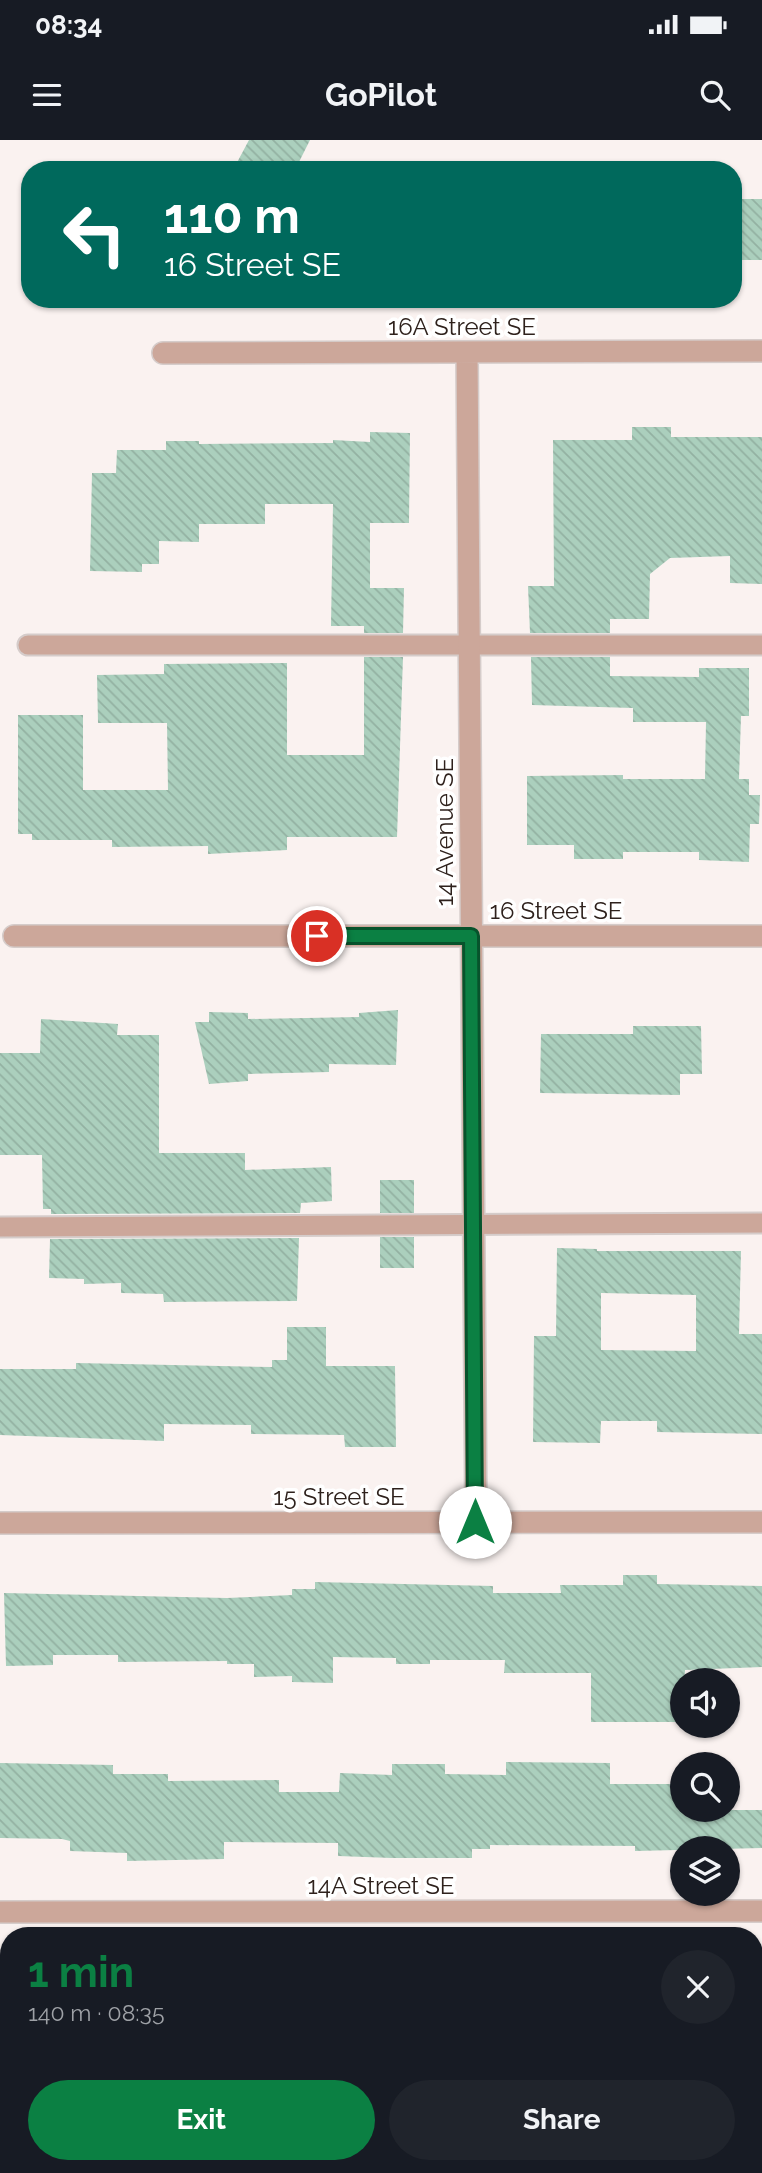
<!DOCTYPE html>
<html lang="en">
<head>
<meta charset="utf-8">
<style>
  body { margin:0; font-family:Raleway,sans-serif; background:#20242c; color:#f1f3f6; height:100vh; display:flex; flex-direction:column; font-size:26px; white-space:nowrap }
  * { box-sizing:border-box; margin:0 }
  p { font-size:23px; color:#9ea1a6 }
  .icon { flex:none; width:38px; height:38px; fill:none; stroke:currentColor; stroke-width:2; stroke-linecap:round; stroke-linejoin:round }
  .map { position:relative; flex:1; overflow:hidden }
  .details { position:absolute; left:0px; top:1787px; width:763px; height:247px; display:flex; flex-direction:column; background:#171b24; border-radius:28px 28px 0 0; box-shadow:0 2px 5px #0004 }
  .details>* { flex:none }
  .hud { position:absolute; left:21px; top:21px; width:721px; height:147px; border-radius:28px; box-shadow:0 2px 5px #0004; background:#00695c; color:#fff; overflow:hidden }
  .fabs { position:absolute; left:670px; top:1528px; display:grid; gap:14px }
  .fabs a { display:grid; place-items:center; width:70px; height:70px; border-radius:50%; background:#171b24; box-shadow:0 2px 5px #0004; font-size:35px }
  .pin { position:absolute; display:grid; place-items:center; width:60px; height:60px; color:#fff; margin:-30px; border:4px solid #fff; border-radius:50%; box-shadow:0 2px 7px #0007 }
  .me { position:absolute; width:77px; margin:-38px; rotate:0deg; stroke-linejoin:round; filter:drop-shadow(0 0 5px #0008) }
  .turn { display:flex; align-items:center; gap:24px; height:147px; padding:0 28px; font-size:32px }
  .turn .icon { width:91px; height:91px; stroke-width:2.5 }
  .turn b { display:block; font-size:49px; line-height:60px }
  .round { display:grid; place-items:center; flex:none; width:74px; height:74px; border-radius:37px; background:#20242c }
  .summary { display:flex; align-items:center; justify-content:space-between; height:119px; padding:0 28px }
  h1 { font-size:42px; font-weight:700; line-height:52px; color:#0b8043 }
  .button { display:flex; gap:14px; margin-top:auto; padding:14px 28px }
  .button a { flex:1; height:80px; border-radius:42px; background:#0b8043; color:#fff; font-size:28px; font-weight:700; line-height:80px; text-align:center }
  .button a+a { background:#20242c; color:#f1f3f6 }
  .status { display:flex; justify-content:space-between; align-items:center; height:49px; padding:0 35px; background:#171b24; direction:ltr }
  .status svg { height:19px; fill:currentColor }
  header { display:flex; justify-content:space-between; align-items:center; height:91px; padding:0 28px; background:#171b24; font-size:32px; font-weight:700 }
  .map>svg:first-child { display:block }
</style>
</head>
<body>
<div class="status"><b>08:34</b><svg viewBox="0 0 49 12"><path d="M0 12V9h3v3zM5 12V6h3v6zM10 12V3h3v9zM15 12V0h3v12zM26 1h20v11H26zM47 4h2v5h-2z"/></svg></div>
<header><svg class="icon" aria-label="menu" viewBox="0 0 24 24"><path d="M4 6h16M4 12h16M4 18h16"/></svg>GoPilot<svg class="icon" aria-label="search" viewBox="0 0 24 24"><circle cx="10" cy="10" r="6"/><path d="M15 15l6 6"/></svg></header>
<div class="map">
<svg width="762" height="2033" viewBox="0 0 762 2033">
  <defs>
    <pattern id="building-back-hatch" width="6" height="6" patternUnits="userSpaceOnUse" patternTransform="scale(1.75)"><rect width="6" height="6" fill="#abcfbd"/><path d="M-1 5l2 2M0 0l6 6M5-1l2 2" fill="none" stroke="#93b1a2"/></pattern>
  </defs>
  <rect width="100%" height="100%" fill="#faf2f0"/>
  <!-- building -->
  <path fill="url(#building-back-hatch)" fill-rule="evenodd" d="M 249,0 L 310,0 L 295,30 L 233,30 Z
    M 733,59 L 762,59 L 762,120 L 733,120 Z
    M 632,287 L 671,287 L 671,297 L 762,297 L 762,444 L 730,443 L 730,416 L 670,418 L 650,434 L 649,479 L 610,479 L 610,493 L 530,493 L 528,446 L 554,446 L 553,300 L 632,300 Z
    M 370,292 L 410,293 L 409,383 L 370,383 L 370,448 L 404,448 L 403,493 L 364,493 L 364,486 L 331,486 L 333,364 L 265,364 L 265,384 L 199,384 L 199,402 L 159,401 L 159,424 L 142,424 L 142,432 L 90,431 L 92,333 L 116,333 L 117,310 L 166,310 L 166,301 L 199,301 L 199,304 L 333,303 L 333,300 L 370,302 Z
    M 364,517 L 403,517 L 397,697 L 287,697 L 287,710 L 208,714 L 208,706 L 112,707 L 112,700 L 32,700 L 32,694 L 18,694 L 18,575 L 83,575 L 83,650 L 168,650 L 167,583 L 98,583 L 97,535 L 164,534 L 164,524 L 287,523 L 287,615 L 364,615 Z
    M 531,517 L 610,517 L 610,536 L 699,537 L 699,528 L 749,528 L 749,576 L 741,576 L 739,639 L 749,639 L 749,655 L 760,655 L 759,684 L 750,684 L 749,722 L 699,720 L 699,712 L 623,712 L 623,719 L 574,719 L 574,705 L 527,705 L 527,636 L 623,635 L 623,639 L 705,639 L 706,582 L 633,582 L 633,568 L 532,565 Z
    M 398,870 L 396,925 L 329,924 L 329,932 L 248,934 L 248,941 L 209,944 L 195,882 L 209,882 L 209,872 L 248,873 L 248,879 L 359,877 L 359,873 Z
    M 41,879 L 118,884 L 117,895 L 159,895 L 159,1013 L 245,1013 L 245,1030 L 331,1027 L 332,1061 L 301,1063 L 300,1073 L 51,1074 L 51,1069 L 43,1069 L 42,1015 L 0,1015 L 0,913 L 40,913 Z
    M 633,886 L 701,886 L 702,934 L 680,934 L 680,955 L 540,953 L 541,894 L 633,894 Z
    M 380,1040 L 414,1040 L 414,1073 L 380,1073 Z
    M 380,1097 L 414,1097 L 414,1128 L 380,1128 Z
    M 299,1098 L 297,1161 L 164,1162 L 163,1154 L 121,1153 L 121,1143 L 84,1144 L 84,1139 L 49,1138 L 50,1099 Z
    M 557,1108 L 597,1109 L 597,1111 L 741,1111 L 739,1194 L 762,1194 L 762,1294 L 657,1292 L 657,1281 L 601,1281 L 600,1303 L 533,1302 L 534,1196 L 556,1196 ZM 601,1153 L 696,1155 L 696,1211 L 601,1210 Z
    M 287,1187 L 326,1187 L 326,1226 L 395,1226 L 396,1307 L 345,1307 L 344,1295 L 251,1294 L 251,1285 L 164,1284 L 164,1301 L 0,1295 L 0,1229 L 76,1229 L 76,1223 L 272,1227 L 272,1220 L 287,1220 Z
    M 623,1435 L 657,1435 L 657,1444 L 762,1446 L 762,1527 L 685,1530 L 682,1582 L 591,1582 L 591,1533 L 504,1533 L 505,1520 L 430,1520 L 430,1524 L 396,1524 L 396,1518 L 333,1517 L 333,1543 L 292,1542 L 292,1536 L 254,1537 L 254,1524 L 227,1524 L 227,1521 L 118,1522 L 118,1515 L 53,1515 L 53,1525 L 6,1526 L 4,1453 L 227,1458 L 292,1455 L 292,1449 L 315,1449 L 315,1442 L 493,1446 L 493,1453 L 561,1453 L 560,1445 L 623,1445 Z
    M 506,1622 L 610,1623 L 610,1644 L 682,1644 L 682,1670 L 762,1670 L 762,1708 L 635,1711 L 635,1706 L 490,1705 L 490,1709 L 472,1709 L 472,1718 L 392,1718 L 338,1716 L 338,1703 L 224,1702 L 224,1719 L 127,1721 L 127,1713 L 70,1711 L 70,1701 L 62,1699 L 0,1698 L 0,1623 L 113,1625 L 113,1634 L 168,1634 L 168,1641 L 279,1640 L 279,1652 L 339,1652 L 340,1633 L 392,1635 L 392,1624 L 445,1624 L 445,1634 L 506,1635 Z"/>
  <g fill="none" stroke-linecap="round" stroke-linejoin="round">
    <defs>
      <path id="service" d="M 28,505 L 762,505
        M 0,1087 L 762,1083"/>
      <path id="minor" d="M 467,212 L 476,1382
        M 163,213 L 762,211
        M 14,796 L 762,796
        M 0,1383 L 762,1382
        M 0,1772 L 762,1771
        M 754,1959 L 762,1947
        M 709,2033 L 714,2025"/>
    </defs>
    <!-- service casing -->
    <use href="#service" stroke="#d5ccca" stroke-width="23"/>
    <!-- minor casing -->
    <use href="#minor" stroke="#d5ccca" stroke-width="24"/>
    <!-- service -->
    <use href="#service" stroke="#cca79a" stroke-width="19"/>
    <!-- minor -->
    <use href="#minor" stroke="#cca79a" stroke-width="21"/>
  </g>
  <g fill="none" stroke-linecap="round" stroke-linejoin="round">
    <defs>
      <path id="route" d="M 317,796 L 471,796 L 475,1382"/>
    </defs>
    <!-- route casing -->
    <use href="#route" stroke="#07532c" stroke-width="18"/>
    <!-- route -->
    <use href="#route" stroke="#0b8043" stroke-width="12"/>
  </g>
  <g text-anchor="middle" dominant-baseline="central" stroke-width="7" stroke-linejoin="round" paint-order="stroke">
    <!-- street labels -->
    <g font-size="24" fill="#2e211c" stroke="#fff">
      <text x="462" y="186">16A Street SE</text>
      <text transform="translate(444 692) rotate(-90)">14 Avenue SE</text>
      <text x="556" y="770">16 Street SE</text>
      <text x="339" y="1356">15 Street SE</text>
      <text x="381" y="1745">14A Street SE</text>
    </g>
  </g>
</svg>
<div class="fabs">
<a><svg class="icon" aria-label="sound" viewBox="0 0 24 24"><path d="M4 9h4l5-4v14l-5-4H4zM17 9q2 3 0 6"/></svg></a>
<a><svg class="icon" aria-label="search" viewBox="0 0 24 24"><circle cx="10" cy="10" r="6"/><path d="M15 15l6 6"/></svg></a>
<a><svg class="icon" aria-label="layers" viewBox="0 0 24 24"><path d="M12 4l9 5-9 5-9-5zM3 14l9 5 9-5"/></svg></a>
</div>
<div class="pin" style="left:317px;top:796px;background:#d93025"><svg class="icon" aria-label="arrive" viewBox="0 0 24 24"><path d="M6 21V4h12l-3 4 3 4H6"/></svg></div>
<svg class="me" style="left:475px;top:1382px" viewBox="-20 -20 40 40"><circle r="19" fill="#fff"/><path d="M0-13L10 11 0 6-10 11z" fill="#0b8043"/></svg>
<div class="hud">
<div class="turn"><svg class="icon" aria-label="left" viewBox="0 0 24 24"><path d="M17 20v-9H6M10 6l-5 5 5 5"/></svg><div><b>110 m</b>16 Street SE</div></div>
</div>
<section class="details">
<div class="summary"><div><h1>1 min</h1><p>140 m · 08:35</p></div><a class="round"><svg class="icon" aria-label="close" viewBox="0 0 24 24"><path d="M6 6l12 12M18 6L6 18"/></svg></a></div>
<div class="button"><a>Exit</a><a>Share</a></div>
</section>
</div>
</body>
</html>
